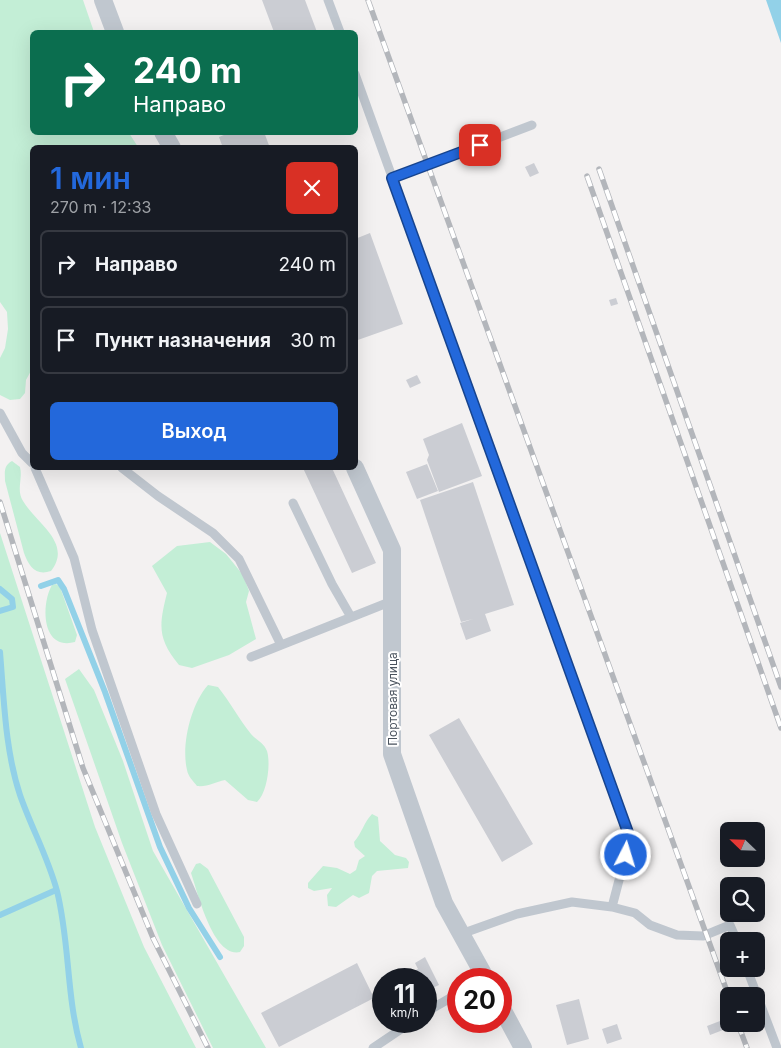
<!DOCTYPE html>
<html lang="ru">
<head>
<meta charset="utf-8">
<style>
  body { margin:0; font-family:Inter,sans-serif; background:#20242c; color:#f1f3f6; height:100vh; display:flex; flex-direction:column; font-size:19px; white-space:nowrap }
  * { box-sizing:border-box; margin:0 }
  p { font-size:16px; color:#9ea1a6 }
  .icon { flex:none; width:28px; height:28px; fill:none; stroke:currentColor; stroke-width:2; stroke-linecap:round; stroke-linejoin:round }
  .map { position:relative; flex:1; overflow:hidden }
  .side { position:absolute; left:30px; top:145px; width:328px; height:325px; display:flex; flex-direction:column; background:#171b24; border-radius:8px; box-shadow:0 5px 20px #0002 }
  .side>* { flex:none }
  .hud { position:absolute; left:30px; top:30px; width:328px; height:105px; border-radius:8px; box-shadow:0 5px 20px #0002; background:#0b6e4f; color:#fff; overflow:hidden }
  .needle { width:32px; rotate:293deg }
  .buttons { position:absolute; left:720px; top:822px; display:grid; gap:10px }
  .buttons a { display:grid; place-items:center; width:45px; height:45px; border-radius:8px; background:#171b24; box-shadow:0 5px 20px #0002; font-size:25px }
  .speed { position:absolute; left:372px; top:968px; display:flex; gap:10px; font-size:25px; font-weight:700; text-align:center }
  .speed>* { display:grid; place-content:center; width:65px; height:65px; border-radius:50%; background:#171b24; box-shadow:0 5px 20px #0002; line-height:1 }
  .speed small { font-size:12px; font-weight:400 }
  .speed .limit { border:8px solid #d22; background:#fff; color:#111 }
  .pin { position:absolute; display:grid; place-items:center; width:42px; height:42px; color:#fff; margin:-21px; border-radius:10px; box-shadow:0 2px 8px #0006 }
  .me { position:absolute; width:55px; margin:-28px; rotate:5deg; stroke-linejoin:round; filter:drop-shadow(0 0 4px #0008) }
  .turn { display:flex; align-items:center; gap:18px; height:105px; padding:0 20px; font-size:22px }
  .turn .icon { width:65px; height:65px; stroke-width:2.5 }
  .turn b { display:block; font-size:35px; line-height:42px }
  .round { display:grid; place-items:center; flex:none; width:52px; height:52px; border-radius:8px; background:#20242c }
  .summary { display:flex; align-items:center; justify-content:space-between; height:85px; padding:0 20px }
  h1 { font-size:30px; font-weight:600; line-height:38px; color:#2368db }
  .cta { display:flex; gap:10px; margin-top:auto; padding:10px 20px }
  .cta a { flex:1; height:58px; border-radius:8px; background:#2368db; color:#fff; font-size:20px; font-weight:600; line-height:58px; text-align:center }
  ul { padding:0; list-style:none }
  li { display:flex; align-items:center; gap:15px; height:68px; margin:0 10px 8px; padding:0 10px; border:2px solid #363941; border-radius:8px }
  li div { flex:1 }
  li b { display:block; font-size:19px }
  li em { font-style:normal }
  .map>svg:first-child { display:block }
</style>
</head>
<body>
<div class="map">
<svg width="781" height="1048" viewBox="0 0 781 1048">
  <rect width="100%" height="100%" fill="#f3f1f1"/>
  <!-- green -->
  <path fill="#c3eed6" d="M 0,0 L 83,0 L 94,32 L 32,32 L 32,132 L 129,133 L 138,147 L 32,148 L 32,369 L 26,380 L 25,393 L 20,399 L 10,400 L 0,395 L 0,358 L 5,348 L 8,329 L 7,312 L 0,302 Z
    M 12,461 L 20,467 C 23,479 16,490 23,501 C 36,523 73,543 51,571 C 36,576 29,567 24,553 L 5,481 C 5,473 3,466 12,461 Z
    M 0,533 L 95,827 L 144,947 L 196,1048 L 0,1048 Z
    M 210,542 L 226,554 L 243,575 L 249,591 L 246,602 L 256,639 L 229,655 L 192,668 L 179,665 C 157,638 159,625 167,593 L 152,566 L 177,546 Z
    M 56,584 L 60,587 L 77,635 L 75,642 C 41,651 41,604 52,585 Z
    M 79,669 L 94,690 L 123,761 L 153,851 L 266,1048 L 213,1048 L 162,945 L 122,843 L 65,679 Z
    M 208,685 L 218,687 C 230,702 239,719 251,734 C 256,740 264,743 267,751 C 271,764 267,793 257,802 L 248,800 L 225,780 C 215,782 208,787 197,786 C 193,781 188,776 187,770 C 181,745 191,704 208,685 Z
    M 372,814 L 378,817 L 380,841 L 395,855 L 406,858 L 409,862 L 408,868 L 377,871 L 372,876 L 369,893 L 359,898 L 353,895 L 336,907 L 328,906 L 327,895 L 332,888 L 314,891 L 308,888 L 308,883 L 323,866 L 337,868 L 350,874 L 356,870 L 359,860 L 365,856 L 355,847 L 354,842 C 362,833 364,822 372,814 Z
    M 200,863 L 208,869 L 244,937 L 244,946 L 240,952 C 213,958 198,893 191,873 L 196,864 Z"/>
  <!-- water -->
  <path fill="#92d1e8" d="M 766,0 L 781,0 L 781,43 Z"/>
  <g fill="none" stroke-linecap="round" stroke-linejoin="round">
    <!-- stream -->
    <path stroke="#92d1e8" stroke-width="6" d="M 41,586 L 58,580 L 64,589 L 105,692 L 160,847 L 189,908 L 220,957
      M 0,589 L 12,599 L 13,607 L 0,611
      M 0,652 C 4,699 5,750 20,795 C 31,827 48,857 57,891 C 70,943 66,996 81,1048
      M 0,915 L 56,890"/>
  </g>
  <!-- building -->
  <path fill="#cbcdd3" d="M 262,0 L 305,0 L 317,32 L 274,32 Z
    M 231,132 L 264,132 L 270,148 L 223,148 L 219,137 Z
    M 534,163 L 539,173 L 530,177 L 525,167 Z
    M 370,233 L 403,324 L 355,341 L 355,239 Z
    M 616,298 L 618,304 L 611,306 L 609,300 Z
    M 417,375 L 421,383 L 410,388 L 406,380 Z
    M 462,423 L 482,476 L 439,492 L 427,460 L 429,455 L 423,439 Z
    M 427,464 L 438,491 L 417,499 L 406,472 Z
    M 303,468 L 332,468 L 376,563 L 352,573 Z
    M 473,482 L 514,605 L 485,614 L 491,631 L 466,640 L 460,623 L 473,619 L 461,622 L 420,500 Z
    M 459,718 L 533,844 L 502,862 L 429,735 Z
    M 425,957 L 439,985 L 426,991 L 426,979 L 416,979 L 412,972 L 418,969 L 415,963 Z
    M 357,963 L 374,998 L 279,1047 L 261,1013 Z
    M 579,999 L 589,1039 L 567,1045 L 556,1005 Z
    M 720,1021 L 723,1030 L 710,1035 L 707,1026 Z
    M 617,1024 L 622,1039 L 607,1044 L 602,1029 Z"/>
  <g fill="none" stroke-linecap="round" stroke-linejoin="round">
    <!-- service -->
    <path stroke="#c0c7cf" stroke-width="9" d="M 328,0 L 340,32
      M 355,74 L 630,838 L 612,907
      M 392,178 L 532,125
      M 0,413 L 22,453 L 32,463
      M 35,468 L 74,558 L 92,630 L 156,814 L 197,904
      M 122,468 L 158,496 L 213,533 L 239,559 L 281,645
      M 293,503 L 332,584 L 351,617
      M 251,657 L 392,601
      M 461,934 L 517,914 L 572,902 L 612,907 L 635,913 L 650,925 L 677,935 L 703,936 L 730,925 L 737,941
      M 747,969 L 777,1048
      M 426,1012 L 459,993
      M 373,1048 L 413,1021"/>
    <!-- minor -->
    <path stroke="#c0c7cf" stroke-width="18" d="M 103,0 L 115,32
      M 163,132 L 172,148
      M 355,468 L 392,550 L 392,754 L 444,903 L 486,979
      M 501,1007 L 523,1048"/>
    <defs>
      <path id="rail" d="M 368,0 L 729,997
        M 599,169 L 781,687
        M 587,176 L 781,728
        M 0,502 L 83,768 L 153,938 L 208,1048
        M 738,1024 L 747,1048"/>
    </defs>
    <!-- rail casing -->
    <use href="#rail" stroke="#b3b6bb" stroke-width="5.5"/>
    <!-- rail -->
    <use href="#rail" stroke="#fff" stroke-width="4" stroke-dasharray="11" stroke-linecap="butt"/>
  </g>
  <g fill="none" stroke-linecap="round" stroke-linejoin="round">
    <defs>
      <path id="route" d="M 480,145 L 392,178 L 630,838 L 626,855"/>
    </defs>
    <!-- route casing -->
    <use href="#route" stroke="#17448e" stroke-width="12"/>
    <!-- route -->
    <use href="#route" stroke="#2368db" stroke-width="9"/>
  </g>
  <g text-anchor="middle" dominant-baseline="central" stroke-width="4" stroke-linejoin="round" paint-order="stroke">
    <!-- street labels -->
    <g font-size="12" fill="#4a535e" stroke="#fff">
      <text transform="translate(392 699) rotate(-90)">Портовая улица</text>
    </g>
  </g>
</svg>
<div class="buttons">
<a><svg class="needle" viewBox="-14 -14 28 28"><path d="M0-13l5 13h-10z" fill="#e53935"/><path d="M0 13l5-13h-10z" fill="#9ea1a6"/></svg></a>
<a><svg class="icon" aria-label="search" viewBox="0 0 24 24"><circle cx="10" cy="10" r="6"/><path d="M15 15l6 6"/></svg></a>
<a>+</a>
<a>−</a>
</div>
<div class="speed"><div>11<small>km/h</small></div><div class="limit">20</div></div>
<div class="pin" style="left:480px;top:145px;background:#d93025"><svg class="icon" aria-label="arrive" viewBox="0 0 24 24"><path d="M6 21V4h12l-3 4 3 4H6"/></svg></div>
<svg class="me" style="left:626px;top:855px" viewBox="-20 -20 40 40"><circle r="17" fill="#2368db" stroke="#fff" stroke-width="3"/><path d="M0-11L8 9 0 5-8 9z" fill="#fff"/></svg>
<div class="hud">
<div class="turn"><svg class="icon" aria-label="right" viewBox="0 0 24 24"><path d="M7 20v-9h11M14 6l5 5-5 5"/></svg><div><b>240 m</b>Направо</div></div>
</div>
<section class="side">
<div class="summary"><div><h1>1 мин</h1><p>270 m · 12:33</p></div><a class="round" style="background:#d93025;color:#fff"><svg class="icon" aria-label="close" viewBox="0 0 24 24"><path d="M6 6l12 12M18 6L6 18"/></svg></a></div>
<ul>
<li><svg class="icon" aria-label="right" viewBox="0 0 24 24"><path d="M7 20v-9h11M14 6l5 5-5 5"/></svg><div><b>Направо</b></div><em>240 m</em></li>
<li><svg class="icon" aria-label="arrive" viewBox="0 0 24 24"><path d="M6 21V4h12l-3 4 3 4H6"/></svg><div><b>Пункт назначения</b></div><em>30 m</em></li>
</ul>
<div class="cta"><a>Выход</a></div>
</section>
</div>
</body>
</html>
